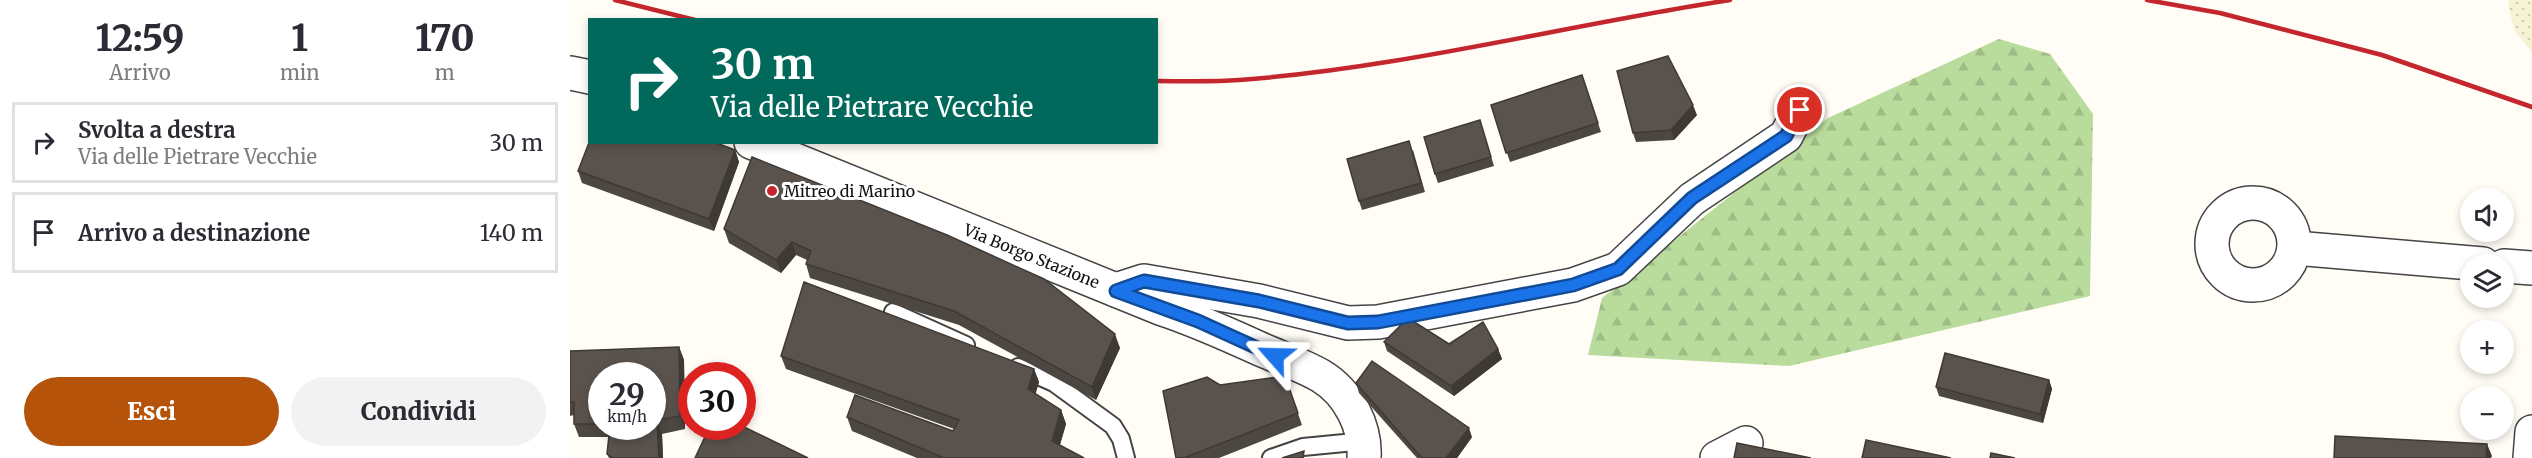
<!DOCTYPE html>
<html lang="it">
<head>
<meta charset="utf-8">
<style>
  body { margin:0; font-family:Merriweather,serif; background:#f2f2f3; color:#2b2b33; height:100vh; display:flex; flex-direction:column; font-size:22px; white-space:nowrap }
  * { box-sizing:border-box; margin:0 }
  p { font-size:20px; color:#7c7c81 }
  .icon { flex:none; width:33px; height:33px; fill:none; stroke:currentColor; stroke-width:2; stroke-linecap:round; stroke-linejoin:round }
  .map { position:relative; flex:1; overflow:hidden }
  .details { display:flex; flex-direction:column; background:#fff; width:570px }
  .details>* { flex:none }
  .guide { position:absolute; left:18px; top:18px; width:570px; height:126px; border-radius:0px; box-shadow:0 3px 9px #0003; background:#00695c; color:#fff; overflow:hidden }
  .tools { position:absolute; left:1890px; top:188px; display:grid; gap:12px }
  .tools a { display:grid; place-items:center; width:54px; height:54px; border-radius:50%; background:#fff; box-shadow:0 3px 9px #0003; font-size:30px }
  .speed { position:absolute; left:18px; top:362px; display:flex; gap:12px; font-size:30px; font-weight:700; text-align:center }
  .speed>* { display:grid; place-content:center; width:78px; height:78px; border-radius:50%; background:#fff; box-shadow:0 3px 9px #0003; line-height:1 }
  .speed small { font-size:15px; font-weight:400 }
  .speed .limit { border:9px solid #d22; background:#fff; color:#111 }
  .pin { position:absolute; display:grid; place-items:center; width:51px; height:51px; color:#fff; margin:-26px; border:3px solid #fff; border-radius:50%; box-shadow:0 2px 6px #0007 }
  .me { position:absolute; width:66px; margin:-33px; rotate:295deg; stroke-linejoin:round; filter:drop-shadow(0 0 4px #0008) }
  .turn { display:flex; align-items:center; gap:21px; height:126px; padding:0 24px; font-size:27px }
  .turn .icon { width:78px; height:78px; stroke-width:2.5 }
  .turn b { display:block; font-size:42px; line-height:51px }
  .eta { display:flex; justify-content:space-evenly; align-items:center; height:102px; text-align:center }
  .eta b { font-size:36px; font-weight:800; line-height:42px }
  .button { display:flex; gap:12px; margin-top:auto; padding:12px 24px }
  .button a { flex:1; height:69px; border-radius:36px; background:#b45309; color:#fff; font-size:24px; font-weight:800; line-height:69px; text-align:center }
  .button a+a { background:#f2f2f3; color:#2b2b33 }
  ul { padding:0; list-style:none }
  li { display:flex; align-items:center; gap:18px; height:81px; margin:0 12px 9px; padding:0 12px; border:3px solid #e1e1e2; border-radius:0px }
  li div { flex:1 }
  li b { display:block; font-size:22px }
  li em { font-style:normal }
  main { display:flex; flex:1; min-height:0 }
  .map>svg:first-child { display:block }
</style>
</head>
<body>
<main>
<section class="details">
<div class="eta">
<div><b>12:59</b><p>Arrivo</p></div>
<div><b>1</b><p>min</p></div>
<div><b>170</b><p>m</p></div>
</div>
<ul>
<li><svg class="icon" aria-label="right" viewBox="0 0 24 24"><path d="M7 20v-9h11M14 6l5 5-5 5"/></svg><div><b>Svolta a destra</b><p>Via delle Pietrare Vecchie</p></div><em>30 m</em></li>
<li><svg class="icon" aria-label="arrive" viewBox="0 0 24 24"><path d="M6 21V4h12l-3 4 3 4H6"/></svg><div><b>Arrivo a destinazione</b></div><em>140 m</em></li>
</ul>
<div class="button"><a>Esci</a><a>Condividi</a></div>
</section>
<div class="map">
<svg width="1962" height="458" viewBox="0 0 1962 458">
  <defs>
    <pattern id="farmland-dots" width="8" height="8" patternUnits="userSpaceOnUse" patternTransform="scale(1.5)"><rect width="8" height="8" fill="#f6f3d4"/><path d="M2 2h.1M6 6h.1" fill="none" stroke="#d2cfb5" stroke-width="1.8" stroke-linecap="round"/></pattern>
    <pattern id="forest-firs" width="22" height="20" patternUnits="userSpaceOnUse" patternTransform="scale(1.5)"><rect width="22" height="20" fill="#b9dc9c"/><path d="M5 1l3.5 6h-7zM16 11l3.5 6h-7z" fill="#9ebc85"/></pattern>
  </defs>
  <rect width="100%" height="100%" fill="#fffdf5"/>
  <!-- farmland -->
  <path fill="url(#farmland-dots)" d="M 1940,0 L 1962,0 L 1962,52 L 1944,30 L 1938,4 Z"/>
  <!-- forest -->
  <path fill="url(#forest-firs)" d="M 1429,39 L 1480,54 L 1523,114 L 1520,296 L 1219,366 L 1018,355 L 1032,298 L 1258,118 Z"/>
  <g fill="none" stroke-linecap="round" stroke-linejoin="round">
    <defs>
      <path id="lane" d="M 323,312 L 396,345
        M 448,367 L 484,383 L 543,426 L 551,439 L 556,458
        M 701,458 L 733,447 L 795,441"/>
      <g id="street">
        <path d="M 0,73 L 20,77"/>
        <path id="s1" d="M 181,142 L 590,308 C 624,319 655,333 688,348 C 708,357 732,365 751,376 C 779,393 796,427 794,458"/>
        <circle cx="1683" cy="244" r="41"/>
        <path d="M 1725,248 L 1913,264"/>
        <path d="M 1934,266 L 1962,268"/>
        <path d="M 546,290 L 574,281 L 689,301 L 778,323 L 808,322 L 1003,285 L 1048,269 L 1122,199 L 1216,136 L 1230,109"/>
        <path d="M 1147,458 L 1176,443"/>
        <path d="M 1960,458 L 1962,432"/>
      </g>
    </defs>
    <!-- lane casing -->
    <use href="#lane" stroke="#444" stroke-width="20"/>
    <!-- street casing -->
    <use href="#street" stroke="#444" stroke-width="36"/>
    <!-- lane -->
    <use href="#lane" stroke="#fff" stroke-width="16"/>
    <!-- street -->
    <use href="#street" stroke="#fff" stroke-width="33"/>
    <!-- rail -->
    <path stroke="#c4262e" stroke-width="4.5" d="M 45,0 L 125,20
      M 1577,0 L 1650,13 L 1812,55 L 1962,107
      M 586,81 C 614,81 642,82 669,80 C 832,68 997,25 1160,0"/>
  </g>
  <!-- wall -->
  <path fill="#4d4742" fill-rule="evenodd" d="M 1012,75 L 1031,132 L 940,162 L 921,105 Z
    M 1127,115 L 1104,140 L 1066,142 L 1063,133 Z
    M 913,130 L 924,166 L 868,183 L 865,174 Z
    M 165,150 L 169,162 L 144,231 L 12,183 L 8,171 Z
    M 843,150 L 855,192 L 792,210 L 789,201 Z
    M 182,157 L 550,348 L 526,400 L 389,325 L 240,278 L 236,264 L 237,260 L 226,255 L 211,273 L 159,243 L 154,229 Z
    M 814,342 L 879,344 L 928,349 L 932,359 L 884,396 L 817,351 Z
    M 109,347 L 114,360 L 115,429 L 92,434 L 93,458 L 39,458 L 37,454 L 39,437 L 9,437 L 4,424 L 4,415 L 0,416 L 0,351 ZM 32,375 L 82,426 L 32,426 Z
    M 211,356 L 464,369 L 469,382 L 465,394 L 491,410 L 496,424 L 490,445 L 514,458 L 347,458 L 282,431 L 277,417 L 383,431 L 384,429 L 216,369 Z
    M 715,376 L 732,425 L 649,458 L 606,458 L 650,385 Z
    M 1479,380 L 1482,389 L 1473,423 L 1369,396 L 1366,387 Z
    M 786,383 L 902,437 L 887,458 L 847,458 L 789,393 Z"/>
  <!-- shaded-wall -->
  <path fill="#3f3936" d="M 1123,105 L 1127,115 L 1104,140 L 1101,130 Z
    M 165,150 L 169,162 L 144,231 L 139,219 Z
    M 222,242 L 226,255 L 211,273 L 206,260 Z
    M 545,334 L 550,348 L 526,400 L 522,387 Z
    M 109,347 L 114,360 L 115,429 L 110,416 Z
    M 928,349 L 932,359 L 884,396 L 881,386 Z
    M 464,369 L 469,382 L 463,403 L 458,389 Z
    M 1479,380 L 1482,389 L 1473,423 L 1470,414 Z
    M 491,410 L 496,424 L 487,454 L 482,441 Z
    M 87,420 L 92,434 L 93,458 L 89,458 Z
    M 899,428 L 902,437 L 887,458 L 876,458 Z
    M 1917,444 L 1922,456 L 1921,458 L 1916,458 Z"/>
  <!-- building -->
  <path fill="#5a524d" stroke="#3f3936" stroke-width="1.5" d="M 1098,56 L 1123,105 L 1101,130 L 1063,133 L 1047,71 Z
    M 1012,75 L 1028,123 L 936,153 L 921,105 Z
    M 910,120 L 921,157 L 865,174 L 854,137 Z
    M 20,140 L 20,142 L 144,142 L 165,150 L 139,219 L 8,171 Z
    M 839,141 L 851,183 L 789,201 L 777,159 Z
    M 182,157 L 377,235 L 474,279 L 545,334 L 522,387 L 384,311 L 236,264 L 241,251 L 222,242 L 206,260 L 154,229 Z
    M 234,282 L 464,369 L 458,389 L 491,410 L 482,441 L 514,458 L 374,458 L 277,417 L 285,395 L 383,431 L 389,420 L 211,356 Z
    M 838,318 L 879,344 L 913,322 L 928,349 L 881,386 L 814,342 Z
    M 109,347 L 110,416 L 87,420 L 89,458 L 43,458 L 37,454 L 40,426 L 82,426 L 82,375 L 32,375 L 32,424 L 4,424 L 4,402 L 0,402 L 0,351 Z
    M 1375,353 L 1479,380 L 1470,414 L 1366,387 Z
    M 802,361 L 899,428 L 876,458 L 852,458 L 786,383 Z
    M 715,376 L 728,413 L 614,458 L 606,458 L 593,391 L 637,377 L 650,385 Z
    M 140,426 L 172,426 L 238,458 L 125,458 Z
    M 1765,436 L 1917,444 L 1916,458 L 1764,458 Z
    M 1296,440 L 1381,458 L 1292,458 Z
    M 1167,443 L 1241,458 L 1164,458 Z
    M 734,451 L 733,458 L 712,458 Z
    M 1421,453 L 1445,458 L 1420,458 Z"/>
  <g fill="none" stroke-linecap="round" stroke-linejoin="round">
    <defs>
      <path id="route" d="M 705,356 L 628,321 L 546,291 L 574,281 L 689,301 L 778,323 L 808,322 L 1003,285 L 1048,269 L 1122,198 L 1216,136 L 1230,110"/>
    </defs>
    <!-- route casing -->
    <use href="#route" stroke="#114b97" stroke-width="15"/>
    <!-- route -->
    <use href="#route" stroke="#1a73e8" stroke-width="10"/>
  </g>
  <!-- markers -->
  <circle fill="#c4262e" stroke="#fff" stroke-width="2" cx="202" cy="191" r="6"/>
  <g text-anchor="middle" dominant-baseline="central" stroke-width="6" stroke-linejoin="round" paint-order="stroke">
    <!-- poi labels -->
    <g font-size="16" fill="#111" stroke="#fff" text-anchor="start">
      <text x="214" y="191">Mitreo di Marino</text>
    </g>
    <!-- street labels -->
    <g font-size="16" fill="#111" stroke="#fff">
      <text stroke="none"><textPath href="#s1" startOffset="303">Via Borgo Stazione</textPath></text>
    </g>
  </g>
</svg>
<div class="tools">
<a><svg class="icon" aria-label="sound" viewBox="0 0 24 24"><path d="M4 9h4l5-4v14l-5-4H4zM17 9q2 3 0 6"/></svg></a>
<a><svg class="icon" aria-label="layers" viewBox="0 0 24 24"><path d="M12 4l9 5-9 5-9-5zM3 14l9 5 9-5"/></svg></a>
<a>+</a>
<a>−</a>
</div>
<div class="speed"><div>29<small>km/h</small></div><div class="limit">30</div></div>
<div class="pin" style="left:1230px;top:110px;background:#d93025"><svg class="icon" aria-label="arrive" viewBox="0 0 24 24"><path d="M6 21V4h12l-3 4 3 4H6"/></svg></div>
<svg class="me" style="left:705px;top:356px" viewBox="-20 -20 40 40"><path d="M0-17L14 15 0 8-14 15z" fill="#1a73e8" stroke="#fff" stroke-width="4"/></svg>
<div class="guide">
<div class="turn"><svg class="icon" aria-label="right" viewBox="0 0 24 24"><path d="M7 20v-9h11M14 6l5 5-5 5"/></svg><div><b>30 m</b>Via delle Pietrare Vecchie</div></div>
</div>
</div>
</main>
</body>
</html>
